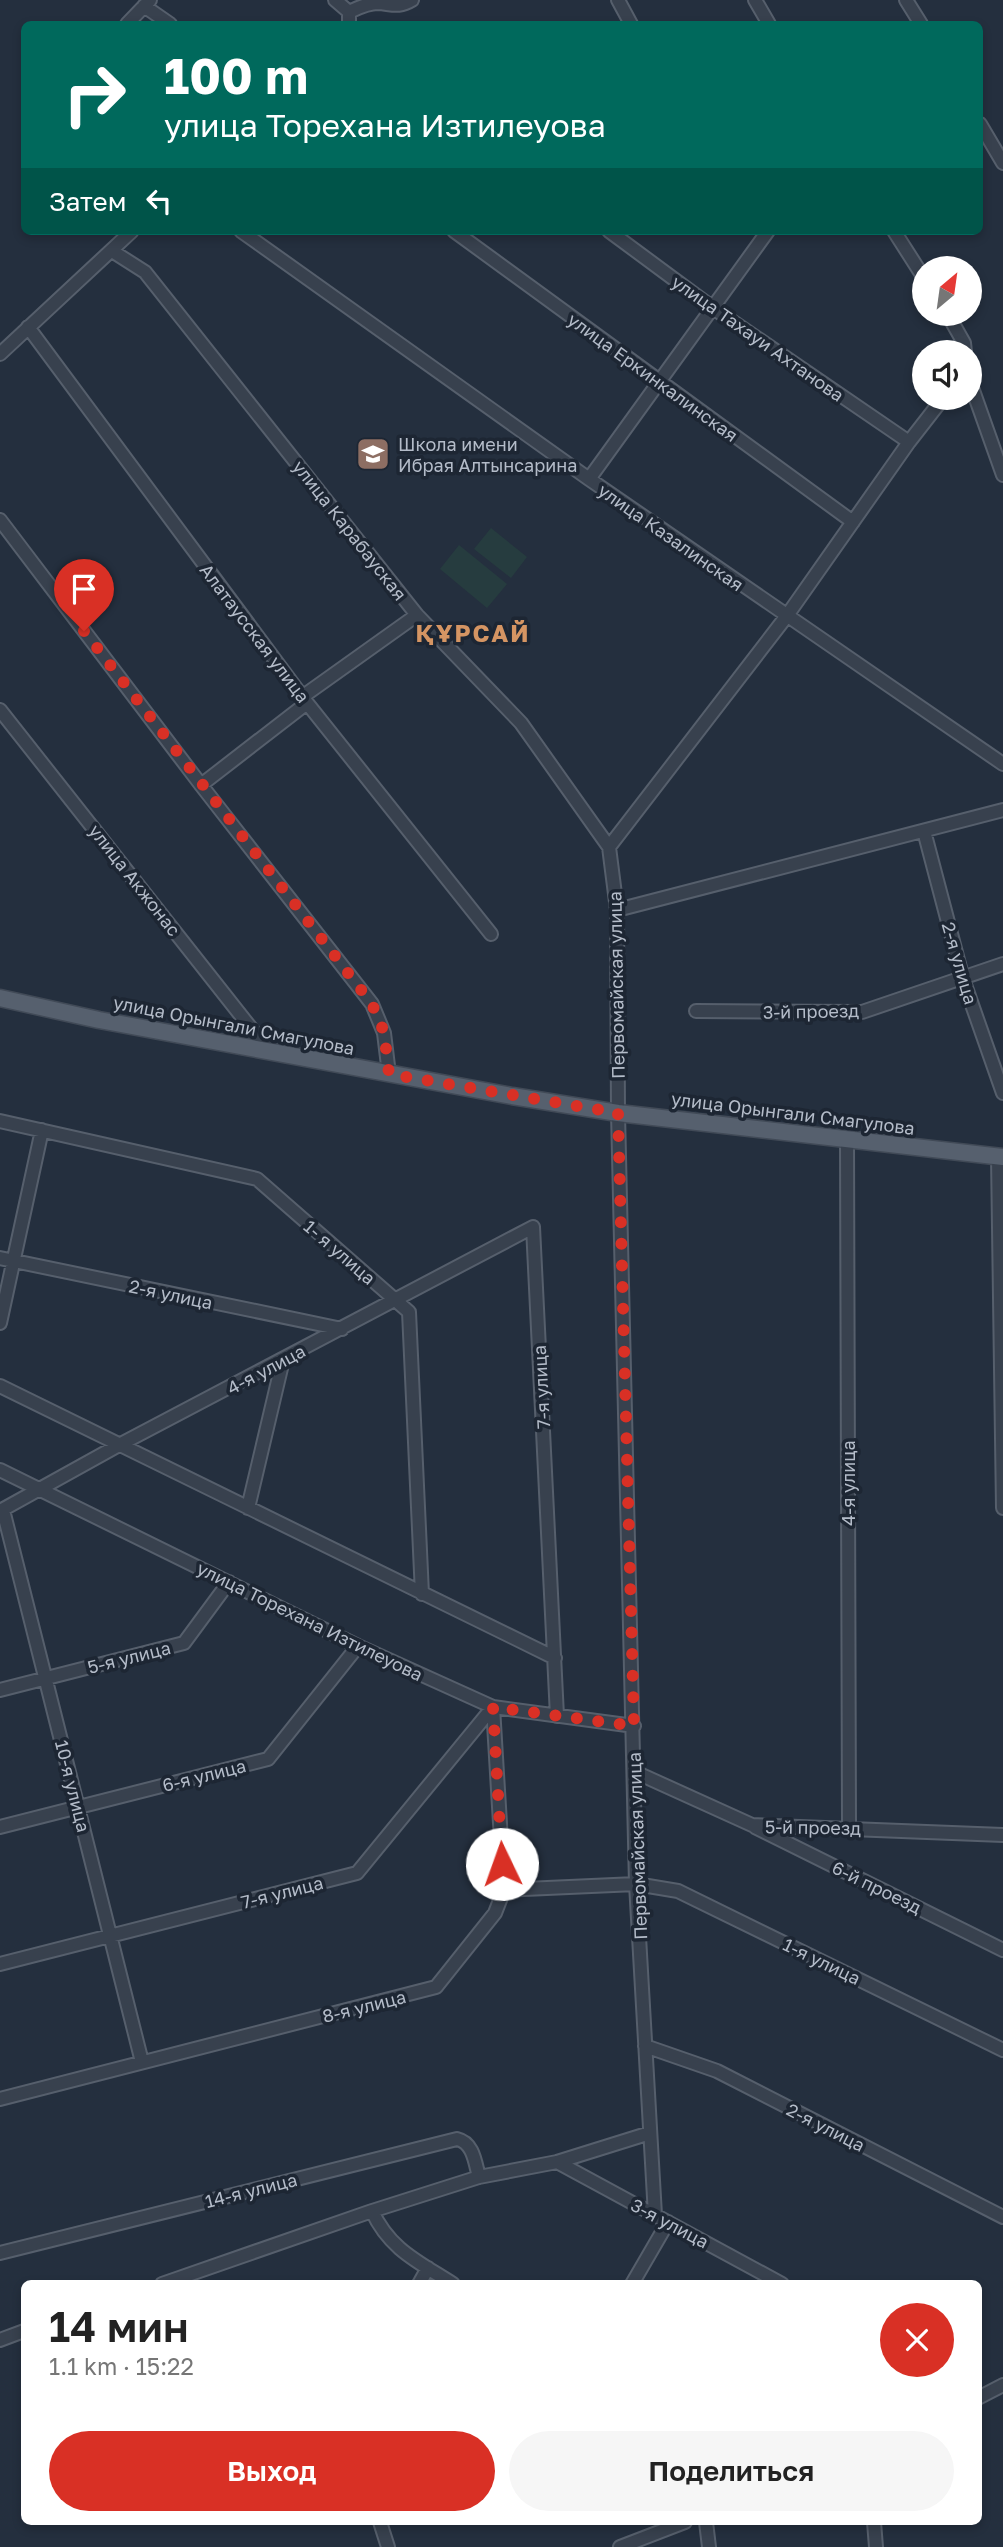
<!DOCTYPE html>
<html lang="ru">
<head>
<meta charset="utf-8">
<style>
  body { margin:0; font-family:"Golos Text",sans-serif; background:#f6f6f6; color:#222; height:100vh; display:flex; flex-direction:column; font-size:26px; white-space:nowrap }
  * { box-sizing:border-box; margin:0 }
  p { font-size:23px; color:#767676 }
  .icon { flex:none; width:38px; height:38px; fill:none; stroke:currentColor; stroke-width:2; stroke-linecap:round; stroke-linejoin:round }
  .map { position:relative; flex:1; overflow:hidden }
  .drawer { position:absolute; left:21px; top:2280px; width:961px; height:245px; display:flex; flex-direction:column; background:#fff; border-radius:10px; box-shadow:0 4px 10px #0003 }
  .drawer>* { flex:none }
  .top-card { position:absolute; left:21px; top:21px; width:962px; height:214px; border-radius:10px; box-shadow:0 4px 10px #0003; background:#00695c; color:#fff; overflow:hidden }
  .needle { width:46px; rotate:29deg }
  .buttons { position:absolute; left:912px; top:256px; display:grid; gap:14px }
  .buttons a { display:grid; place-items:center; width:70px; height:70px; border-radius:50%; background:#fff; box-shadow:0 4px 10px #0003; font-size:35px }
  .pin { position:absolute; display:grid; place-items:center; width:60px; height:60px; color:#fff; margin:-72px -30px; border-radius:50% 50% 50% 0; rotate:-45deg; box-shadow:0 0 7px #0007 }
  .pin .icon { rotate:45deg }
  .me { position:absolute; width:77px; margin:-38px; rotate:357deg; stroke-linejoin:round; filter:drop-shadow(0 0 5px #0008) }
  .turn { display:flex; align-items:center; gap:24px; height:147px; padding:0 28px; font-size:32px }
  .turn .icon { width:91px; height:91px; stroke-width:2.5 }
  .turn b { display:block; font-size:49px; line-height:60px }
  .then { display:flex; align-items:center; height:66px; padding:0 28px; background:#0003; gap:14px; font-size:26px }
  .round { display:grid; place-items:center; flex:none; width:74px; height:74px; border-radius:37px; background:#f6f6f6 }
  .overview { display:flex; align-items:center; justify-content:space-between; height:119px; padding:0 28px }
  h1 { font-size:42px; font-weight:600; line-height:52px }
  .primary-button { display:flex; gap:14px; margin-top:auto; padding:14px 28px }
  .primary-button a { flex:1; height:80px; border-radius:42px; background:#d93025; color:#fff; font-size:28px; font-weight:600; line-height:80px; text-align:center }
  .primary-button a+a { background:#f6f6f6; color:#222 }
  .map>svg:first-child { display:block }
</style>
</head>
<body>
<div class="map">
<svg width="1003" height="2547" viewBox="0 0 1003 2547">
  <rect width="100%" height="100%" fill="#242f3e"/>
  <!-- green -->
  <path fill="#263c3f" d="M 491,528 L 527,557 L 511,578 L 474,549 Z
    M 459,545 L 507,584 L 487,608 L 440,569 Z"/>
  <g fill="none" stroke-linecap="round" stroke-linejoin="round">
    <defs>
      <path id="minor" d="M 335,0 L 349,12 L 349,24
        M 618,0 L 631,24
        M 755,0 L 769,24
        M 906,0 L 921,24
        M 144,6 L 170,24
        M 349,12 C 358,8 367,3 378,3 C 392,4 399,8 412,0
        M 127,24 L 150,0
        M 980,124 L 1003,163
        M 241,231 L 589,479 L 1003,764
        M 454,231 L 853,522
        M 609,231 L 713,308 L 909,442
        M 894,231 L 924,278
        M 112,251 L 145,272 L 417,615 L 521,723 L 609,847 L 617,910 L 618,1113 L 636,1884 L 655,2215
        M 947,313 L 964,343 L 965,352
        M 28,327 L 307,703 L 491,934
        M 0,354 L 132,231
        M 970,382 L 1003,475
        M 589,479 L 768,231
        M 0,520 L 201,785 L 372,1004 L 384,1033 L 389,1074
        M 302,697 L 417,615
        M 0,710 L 269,1051
        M 201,785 L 307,703
        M 924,831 L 963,979 L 1003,1093
        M 609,847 L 786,617 L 909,442 L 944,397
        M 617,910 L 1003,810
        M 696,1011 L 862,1012 L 1003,964
        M 0,1121 L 257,1179 L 409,1312 L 422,1594
        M 847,1138 L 849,1827
        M 998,1157 L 1003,1508
        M 0,1258 L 342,1329
        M 0,1323 L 42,1130
        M 0,1386 L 555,1658
        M 0,1470 L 358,1646 L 493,1707 L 634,1726
        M 248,1508 L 283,1360
        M 3,1510 L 142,2062
        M 0,1511 L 119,1445 L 533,1227 L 557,1716
        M 0,1690 L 184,1643 L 229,1582
        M 635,1772 L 752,1825 L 1003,1835
        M 0,1827 L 268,1759 L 358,1646
        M 755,1827 L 1003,1950
        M 504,1890 L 636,1884 L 678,1891 L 1003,2050
        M 0,1964 L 357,1873 L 493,1707
        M 645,2046 L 717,2071 L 1003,2217
        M 0,2099 L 436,1987 L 495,1913 L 504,1890 L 493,1707
        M 557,2162 L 782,2284
        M 372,2211 C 390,2250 419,2262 453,2284
        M 0,2253 L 457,2139 C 474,2143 475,2163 479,2177
        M 162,2284 L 372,2211 L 479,2177 L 557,2162 L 650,2133
        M 419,2284 L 428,2268
        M 632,2284 L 668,2222
        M 0,2340 L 24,2331
        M 978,2398 L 1003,2385
        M 380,2522 L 388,2547
        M 706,2522 L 709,2547
        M 874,2522 L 876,2547
        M 620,2547 L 685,2522"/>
      <path id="major" d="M 0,998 L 99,1020 L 512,1096 L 618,1113 L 1003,1157"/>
    </defs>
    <!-- minor casing -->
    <use href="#minor" stroke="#565f6c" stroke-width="16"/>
    <!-- major casing -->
    <use href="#major" stroke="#414a57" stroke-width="19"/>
    <!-- minor -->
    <use href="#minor" stroke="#38414e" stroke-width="12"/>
    <!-- major -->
    <use href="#major" stroke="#56606e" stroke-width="16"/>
  </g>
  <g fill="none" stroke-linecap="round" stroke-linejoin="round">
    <!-- route -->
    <path stroke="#d93025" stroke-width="12" stroke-dasharray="0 21.6" d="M 84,631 L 372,1004 L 384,1032 L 389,1074 L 618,1113 L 634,1726 L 493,1707 L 502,1864"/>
  </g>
  <!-- icons -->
  <defs>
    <symbol id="school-square" viewBox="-11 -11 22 22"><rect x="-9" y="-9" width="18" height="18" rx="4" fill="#8d6e63" stroke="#1d2633"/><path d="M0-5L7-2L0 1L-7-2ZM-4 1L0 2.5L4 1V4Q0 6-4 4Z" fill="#fff"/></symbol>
  </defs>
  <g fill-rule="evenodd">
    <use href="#school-square" x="354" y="435" width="38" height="38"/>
  </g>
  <g text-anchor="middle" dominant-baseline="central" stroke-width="7" stroke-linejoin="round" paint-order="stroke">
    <!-- street labels -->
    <g font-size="18" fill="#b4bcc9" stroke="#1d2633">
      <text transform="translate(758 338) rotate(35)">улица Тахауи Ахтанова</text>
      <text transform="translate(653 377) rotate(36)">улица Еркинкалинская</text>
      <text transform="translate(350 530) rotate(52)">улица Карабауская</text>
      <text transform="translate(671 537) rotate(35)">улица Казалинская</text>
      <text transform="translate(255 633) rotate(53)">Алатаусская улица</text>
      <text transform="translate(135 880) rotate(52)">улица Акжонас</text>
      <text transform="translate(960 963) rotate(74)">2-я улица</text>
      <text transform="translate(616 985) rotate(-91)">Первомайская улица</text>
      <text transform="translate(811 1011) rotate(-1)">3-й проезд</text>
      <text transform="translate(234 1025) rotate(11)">улица Орынгали Смагулова</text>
      <text transform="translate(793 1113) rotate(7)">улица Орынгали Смагулова</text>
      <text transform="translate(340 1252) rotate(41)">1- я улица</text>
      <text transform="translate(171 1294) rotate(12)">2-я улица</text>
      <text transform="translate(266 1369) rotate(-28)">4-я улица</text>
      <text transform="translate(541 1387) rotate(-93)">7-я улица</text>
      <text transform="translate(848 1483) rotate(-90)">4-я улица</text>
      <text transform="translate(310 1621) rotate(26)">улица Торехана Изтилеуова</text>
      <text transform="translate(129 1657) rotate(-14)">5-я улица</text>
      <text transform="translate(204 1775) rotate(-14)">6-я улица</text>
      <text transform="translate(73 1786) rotate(76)">10-я улица</text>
      <text transform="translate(813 1827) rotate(1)">5-й проезд</text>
      <text transform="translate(637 1846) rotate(-92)">Первомайская улица</text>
      <text transform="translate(877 1887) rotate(26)">6-й проезд</text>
      <text transform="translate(282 1892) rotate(-14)">7-я улица</text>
      <text transform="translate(822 1961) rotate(26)">1-я улица</text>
      <text transform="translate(364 2006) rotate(-14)">8-я улица</text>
      <text transform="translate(826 2127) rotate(27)">2-я улица</text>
      <text transform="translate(251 2190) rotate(-14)">14-я улица</text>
      <text transform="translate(670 2223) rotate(28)">3-я улица</text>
    </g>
    <!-- poi labels -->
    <g font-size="18" fill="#b4bcc9" stroke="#1d2633" text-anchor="start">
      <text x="398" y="444">Школа имени<tspan x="398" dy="21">Ибрая Алтынсарина</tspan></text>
    </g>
    <!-- district labels -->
    <g font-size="24" font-weight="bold" letter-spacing="2" fill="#d59563" stroke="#1d2633">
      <text x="473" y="632">ҚҰРСАЙ</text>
    </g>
  </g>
</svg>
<div class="buttons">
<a><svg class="needle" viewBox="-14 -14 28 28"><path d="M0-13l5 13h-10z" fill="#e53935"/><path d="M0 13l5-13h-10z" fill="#767676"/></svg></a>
<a><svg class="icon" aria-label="sound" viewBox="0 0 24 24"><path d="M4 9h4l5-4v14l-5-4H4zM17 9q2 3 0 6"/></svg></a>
</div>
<div class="pin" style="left:84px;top:631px;background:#d93025"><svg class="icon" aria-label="arrive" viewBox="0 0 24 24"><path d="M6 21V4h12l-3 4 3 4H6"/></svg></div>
<svg class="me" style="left:502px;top:1864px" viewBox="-20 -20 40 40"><circle r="19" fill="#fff"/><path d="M0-13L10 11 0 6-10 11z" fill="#d93025"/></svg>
<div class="top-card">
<div class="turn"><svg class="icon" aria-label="right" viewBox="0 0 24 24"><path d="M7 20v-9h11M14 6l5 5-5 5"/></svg><div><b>100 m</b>улица Торехана Изтилеуова</div></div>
<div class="then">Затем<svg class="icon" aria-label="left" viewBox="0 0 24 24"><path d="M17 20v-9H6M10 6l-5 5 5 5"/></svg></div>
</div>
<section class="drawer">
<div class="overview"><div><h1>14 мин</h1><p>1.1 km · 15:22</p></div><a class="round" style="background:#d93025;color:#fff"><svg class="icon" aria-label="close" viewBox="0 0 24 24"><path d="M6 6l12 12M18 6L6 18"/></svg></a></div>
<div class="primary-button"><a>Выход</a><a>Поделиться</a></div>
</section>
</div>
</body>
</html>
